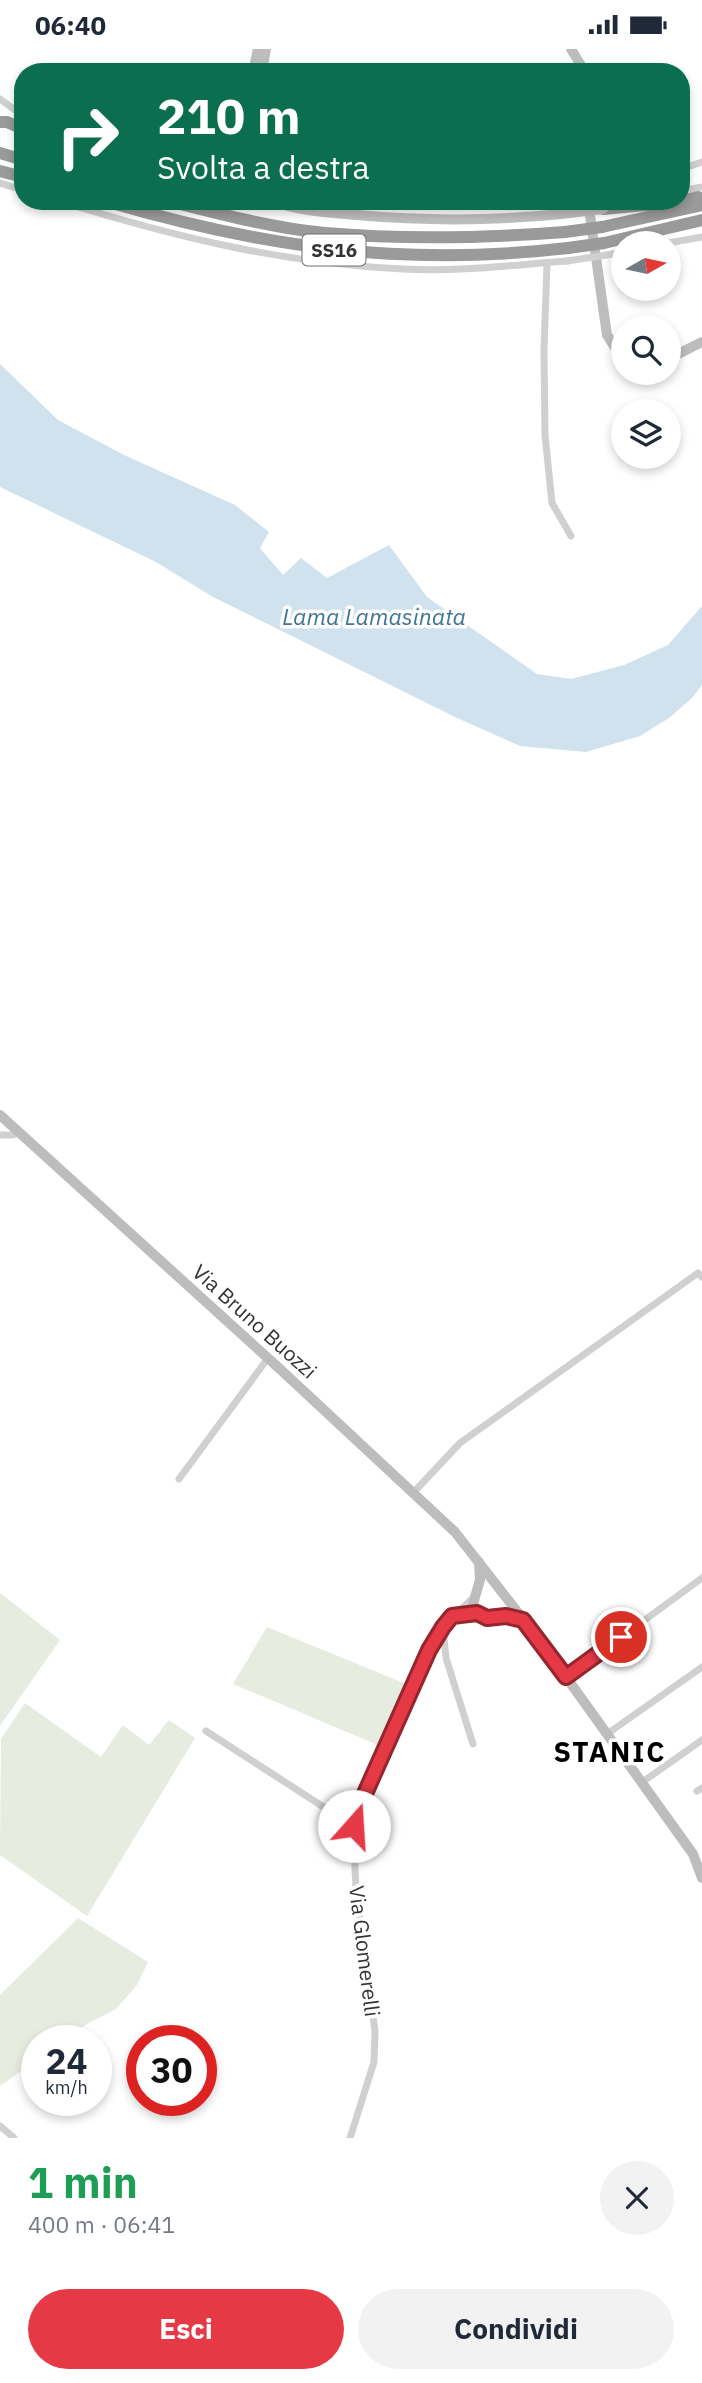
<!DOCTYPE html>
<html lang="it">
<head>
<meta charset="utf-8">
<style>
  body { margin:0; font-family:"IBM Plex Sans",sans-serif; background:#f2f2f3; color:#1f2937; height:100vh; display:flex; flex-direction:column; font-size:26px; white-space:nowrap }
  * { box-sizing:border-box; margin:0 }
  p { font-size:23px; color:#747a83 }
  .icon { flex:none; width:38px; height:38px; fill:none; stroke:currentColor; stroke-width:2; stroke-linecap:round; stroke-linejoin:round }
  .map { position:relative; height:2089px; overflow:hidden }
  .panel { display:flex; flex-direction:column; background:#fff; flex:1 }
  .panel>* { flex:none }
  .banner { position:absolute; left:14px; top:14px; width:676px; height:147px; border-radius:28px; box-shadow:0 4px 10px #0003; background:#0b6e4f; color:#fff; overflow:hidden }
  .needle { width:46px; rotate:81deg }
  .controls { position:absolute; left:611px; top:182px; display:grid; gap:14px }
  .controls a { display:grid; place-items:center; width:70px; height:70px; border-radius:50%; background:#fff; box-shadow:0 4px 10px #0003; font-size:35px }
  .speed { position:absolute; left:21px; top:1976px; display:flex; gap:14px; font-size:35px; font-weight:700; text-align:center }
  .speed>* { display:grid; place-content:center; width:91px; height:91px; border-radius:50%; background:#fff; box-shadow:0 4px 10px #0003; line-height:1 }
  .speed small { font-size:18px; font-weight:400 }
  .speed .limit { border:10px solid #d22; background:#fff; color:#111 }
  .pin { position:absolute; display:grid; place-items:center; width:60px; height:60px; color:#fff; margin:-30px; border:4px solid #fff; border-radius:50%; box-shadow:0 2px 7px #0007 }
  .me { position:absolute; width:77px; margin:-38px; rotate:19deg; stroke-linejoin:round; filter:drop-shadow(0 0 5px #0008) }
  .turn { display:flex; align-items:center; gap:24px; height:147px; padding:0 28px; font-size:32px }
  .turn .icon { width:91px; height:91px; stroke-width:2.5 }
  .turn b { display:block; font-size:49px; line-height:60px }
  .round { display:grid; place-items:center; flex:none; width:74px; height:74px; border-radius:37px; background:#f2f2f3 }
  .head { display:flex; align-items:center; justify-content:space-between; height:119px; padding:0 28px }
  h1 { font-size:42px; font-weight:700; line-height:52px; color:#1e9e55 }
  .cta { display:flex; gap:14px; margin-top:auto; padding:14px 28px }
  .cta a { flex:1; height:80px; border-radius:42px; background:#e63946; color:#fff; font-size:28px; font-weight:700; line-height:80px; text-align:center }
  .cta a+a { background:#f2f2f3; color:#1f2937 }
  .status { display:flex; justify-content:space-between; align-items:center; height:49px; padding:0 35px; background:#fff; direction:ltr }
  .status svg { height:19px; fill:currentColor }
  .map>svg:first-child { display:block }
</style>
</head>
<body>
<div class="status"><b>06:40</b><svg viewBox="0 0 49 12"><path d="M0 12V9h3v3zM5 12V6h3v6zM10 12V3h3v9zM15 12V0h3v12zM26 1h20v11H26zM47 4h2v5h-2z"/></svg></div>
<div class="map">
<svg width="702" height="2089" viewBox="0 0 702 2089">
  <rect width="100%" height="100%" fill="#fff"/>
  <!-- green -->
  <path fill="#e6ecdf" d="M 0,1544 L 60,1591 L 0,1677 Z
    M 267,1578 L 406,1635 L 380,1697 L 233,1635 Z
    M 25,1654 L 101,1708 L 123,1676 L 149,1696 L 169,1671 L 195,1689 L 87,1867 L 0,1806 L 1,1690 Z
    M 78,1869 L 148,1913 L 137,1936 L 116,1960 L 87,1975 L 65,1991 L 37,1992 L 37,2011 L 0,2037 L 0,1946 Z"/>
  <!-- water -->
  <path fill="#cfe2ee" d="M 0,315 L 58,371 L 124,406 L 235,456 L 269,483 L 260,499 L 283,526 L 301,509 L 327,529 L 389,496 L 427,548 L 537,625 L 571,630 L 624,616 L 668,596 L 702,557 L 702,636 L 692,649 L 669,669 L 640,687 L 586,703 L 520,697 L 455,668 L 213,548 L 156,513 L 0,438 Z"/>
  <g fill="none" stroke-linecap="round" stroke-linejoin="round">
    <!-- street -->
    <path stroke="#d0d0d0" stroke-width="7" d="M 0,50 L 23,67
      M 681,120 L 702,113
      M 0,134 L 23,141
      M 681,142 L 702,138
      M 59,152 C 171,187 285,215 403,220 C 458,223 512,216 567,212
      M 668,194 L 702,188
      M 607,206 L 623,203
      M 547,214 L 544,301 L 545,386 L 552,454 L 571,487
      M 0,1086 L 13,1086 L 18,1082
      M 179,1430 L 268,1309
      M 413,1444 L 460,1394 L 698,1224 L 702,1228
      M 453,1567 L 477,1565
      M 443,1579 L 446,1609 L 473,1695
      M 567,1628 L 702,1529
      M 206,1682 L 353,1777
      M 607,1685 L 702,1618
      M 641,1734 L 702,1691
      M 697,1742 L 702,1739
      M 0,2077 L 14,2089
      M 350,2089 L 374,2013 L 375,1982 L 356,1841 L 353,1777 L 355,1767 L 429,1601 L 447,1573 L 473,1549"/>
    <!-- secondary -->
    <path stroke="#bdbdbd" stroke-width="10" d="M 571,0 L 585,23
      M 253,23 L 258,0
      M 262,23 L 266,0
      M 272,152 C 299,162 329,164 357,166 C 425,172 493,172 561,165
      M 588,152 L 607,286 L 623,311
      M 668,310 L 702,293
      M 0,1066 L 281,1321 L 455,1483 L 541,1593 L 693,1805 L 702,1829
      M 479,1513 L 480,1531 L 473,1555 C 480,1578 503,1564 523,1571"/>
    <!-- highway -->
    <path stroke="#9a9a9a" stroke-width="12" d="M 0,73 L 7,73 L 23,80
      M 0,104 L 23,111
      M 0,122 L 23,128
      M 105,152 C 265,199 403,218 568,199
      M 169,152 C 220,165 273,179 325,184 C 406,191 485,189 565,183
      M 603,160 L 678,153 L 698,148
      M 602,178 L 702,156
      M 604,194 L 702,171"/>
    <!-- street-bridge -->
    <path stroke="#d0d0d0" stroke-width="7" d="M 567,212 L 607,206"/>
    <!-- secondary-bridge -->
    <path stroke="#bdbdbd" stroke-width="10" d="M 561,165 L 603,160"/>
    <!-- highway-bridge -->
    <path stroke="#9a9a9a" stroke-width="12" d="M 565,183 L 602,178
      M 568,199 L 604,194"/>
  </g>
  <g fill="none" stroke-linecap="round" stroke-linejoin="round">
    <defs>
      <path id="route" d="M 354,1777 L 355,1767 L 429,1601 L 443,1578 L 452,1567 L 477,1564 L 487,1569 L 506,1567 L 523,1571 L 566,1628 L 621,1588"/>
    </defs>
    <!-- route casing -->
    <use href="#route" stroke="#96252e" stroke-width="18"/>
    <!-- route -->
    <use href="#route" stroke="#e63946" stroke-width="12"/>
  </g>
  <g text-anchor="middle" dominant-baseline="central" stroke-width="7" stroke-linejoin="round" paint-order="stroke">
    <!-- shield labels -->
    <rect fill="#fff" stroke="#707070" stroke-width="2" x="302.5" y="185.5" width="63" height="31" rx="5"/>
    <g font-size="19" font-weight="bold" fill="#333">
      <text x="334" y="201">SS16</text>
    </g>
    <!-- street labels -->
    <g font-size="21" fill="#333" stroke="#fff">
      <text transform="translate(255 1272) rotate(42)">Via Bruno Buozzi</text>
      <text transform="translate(365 1902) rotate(83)">Via Glomerelli</text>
    </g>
    <!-- water labels -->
    <g font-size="23" font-style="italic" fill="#3f7597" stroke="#fff">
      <text x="374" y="567">Lama Lamasinata</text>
    </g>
    <!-- district labels -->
    <g font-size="28" font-weight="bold" letter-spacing="2" fill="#000" stroke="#fff">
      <text x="610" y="1702">STANIC</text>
    </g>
  </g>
</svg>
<div class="controls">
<a><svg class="needle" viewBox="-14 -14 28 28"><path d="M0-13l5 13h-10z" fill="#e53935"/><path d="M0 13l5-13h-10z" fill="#747a83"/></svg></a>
<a><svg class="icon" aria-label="search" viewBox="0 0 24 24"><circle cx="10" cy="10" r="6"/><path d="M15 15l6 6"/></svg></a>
<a><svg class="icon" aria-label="layers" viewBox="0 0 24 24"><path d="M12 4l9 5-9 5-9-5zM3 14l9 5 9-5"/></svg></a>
</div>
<div class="speed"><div>24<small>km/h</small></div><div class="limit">30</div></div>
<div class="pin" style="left:621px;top:1588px;background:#d93025"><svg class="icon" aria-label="arrive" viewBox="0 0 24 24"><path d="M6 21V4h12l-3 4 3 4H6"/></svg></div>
<svg class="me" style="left:354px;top:1777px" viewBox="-20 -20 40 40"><circle r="19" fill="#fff"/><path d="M0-13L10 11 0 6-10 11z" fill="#e63946"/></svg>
<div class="banner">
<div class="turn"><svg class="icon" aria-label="right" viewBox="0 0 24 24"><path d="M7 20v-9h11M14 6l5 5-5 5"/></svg><div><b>210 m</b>Svolta a destra</div></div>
</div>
</div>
<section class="panel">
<div class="head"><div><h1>1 min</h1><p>400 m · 06:41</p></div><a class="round"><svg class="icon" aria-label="close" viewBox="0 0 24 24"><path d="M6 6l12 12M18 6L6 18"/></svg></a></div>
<div class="cta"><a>Esci</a><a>Condividi</a></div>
</section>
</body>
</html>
